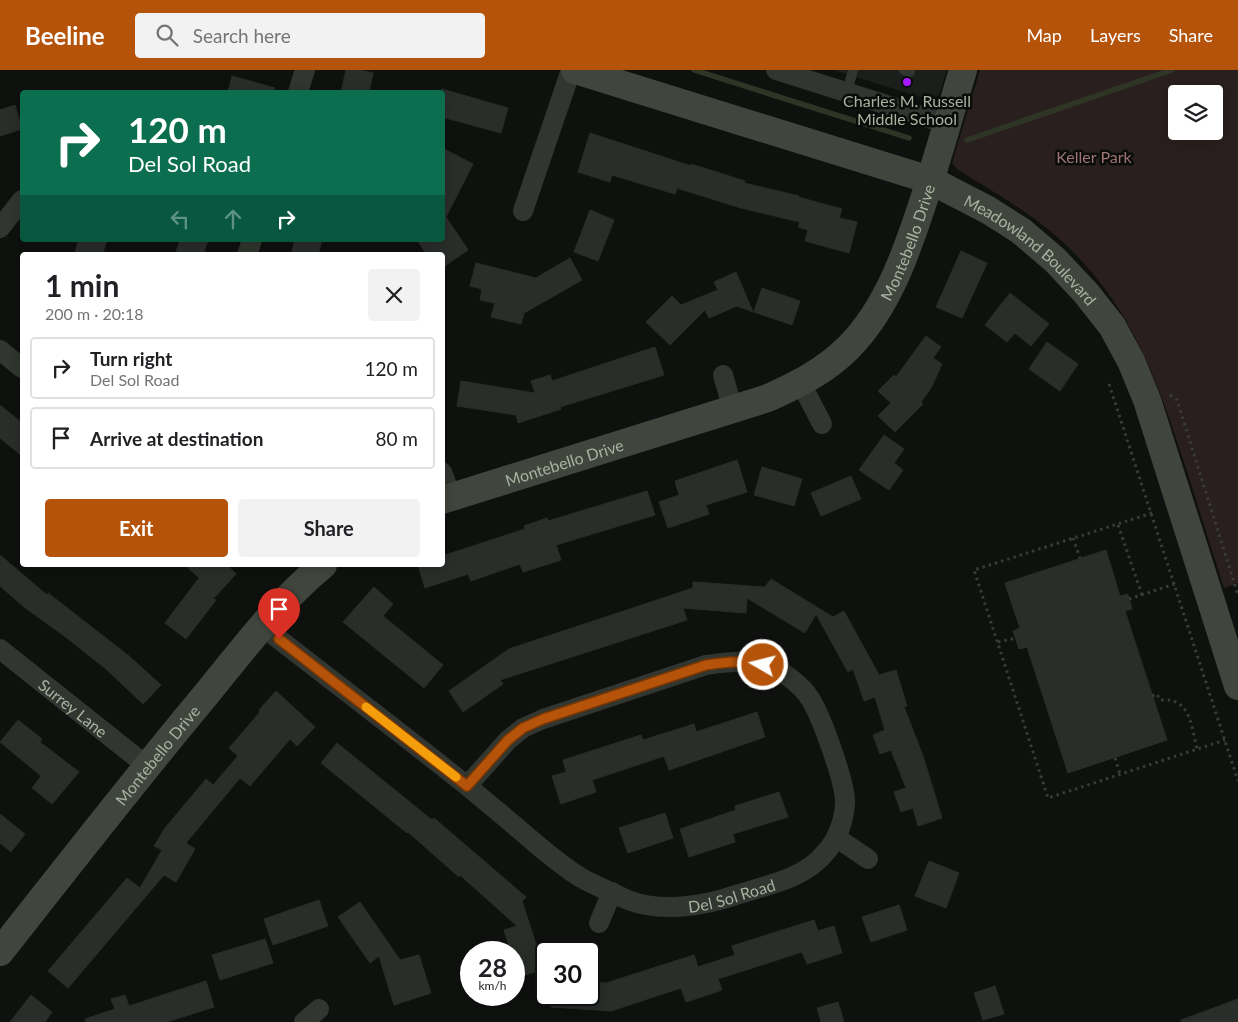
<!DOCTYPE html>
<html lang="en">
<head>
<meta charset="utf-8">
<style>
  body { margin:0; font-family:Lato,sans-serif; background:#f2f2f2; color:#202124; height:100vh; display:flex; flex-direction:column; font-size:19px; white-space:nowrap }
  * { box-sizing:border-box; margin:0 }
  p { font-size:16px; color:#757577 }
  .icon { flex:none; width:28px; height:28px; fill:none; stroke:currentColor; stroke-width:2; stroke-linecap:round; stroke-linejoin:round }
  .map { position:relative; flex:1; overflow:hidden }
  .details { position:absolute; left:20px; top:182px; width:425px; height:315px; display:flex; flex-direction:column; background:#fff; border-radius:5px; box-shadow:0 2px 12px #0003 }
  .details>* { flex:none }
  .guide { position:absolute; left:20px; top:20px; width:425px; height:152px; border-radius:5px; box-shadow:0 2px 12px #0003; background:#0b6e4f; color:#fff; overflow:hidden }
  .controls { position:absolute; left:1168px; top:15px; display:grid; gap:10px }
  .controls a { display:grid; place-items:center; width:55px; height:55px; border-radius:5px; background:#fff; box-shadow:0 2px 12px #0003; font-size:25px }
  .speed { position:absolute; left:460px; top:871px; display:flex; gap:10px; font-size:25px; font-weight:700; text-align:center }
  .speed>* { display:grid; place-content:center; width:65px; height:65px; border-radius:50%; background:#fff; box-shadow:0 2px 12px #0003; line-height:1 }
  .speed small { font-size:12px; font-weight:400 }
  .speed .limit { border:2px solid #111; border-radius:8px; background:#fff; color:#111 }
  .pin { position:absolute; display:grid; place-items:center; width:42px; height:42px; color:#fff; margin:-51px -21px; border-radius:50% 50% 50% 0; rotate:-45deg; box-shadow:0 0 5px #0007 }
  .pin .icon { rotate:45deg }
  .me { position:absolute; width:55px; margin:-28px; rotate:278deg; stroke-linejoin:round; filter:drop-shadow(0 0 4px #0008) }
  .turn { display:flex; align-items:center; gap:18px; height:105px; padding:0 25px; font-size:22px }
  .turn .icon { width:65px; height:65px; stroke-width:2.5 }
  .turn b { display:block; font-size:35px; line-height:42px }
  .lanes { display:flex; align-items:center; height:48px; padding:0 25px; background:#0003; justify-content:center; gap:25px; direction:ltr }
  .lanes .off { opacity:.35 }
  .round { display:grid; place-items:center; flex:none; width:52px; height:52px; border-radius:5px; background:#f2f2f2 }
  .summary { display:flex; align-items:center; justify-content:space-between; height:85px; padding:0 25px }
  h1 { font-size:30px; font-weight:700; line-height:38px }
  .action { display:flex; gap:10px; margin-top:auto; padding:10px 25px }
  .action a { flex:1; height:58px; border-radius:5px; background:#b45309; color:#fff; font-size:20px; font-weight:700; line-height:58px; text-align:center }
  .action a+a { background:#f2f2f2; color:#202124 }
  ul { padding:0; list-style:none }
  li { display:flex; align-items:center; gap:15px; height:62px; margin:0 10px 8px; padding:0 15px; border:2px solid #e0e0e0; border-radius:5px }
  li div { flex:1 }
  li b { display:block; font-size:19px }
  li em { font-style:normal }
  header { display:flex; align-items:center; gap:30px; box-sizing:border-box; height:70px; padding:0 25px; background:#b45309; color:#fff }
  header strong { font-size:24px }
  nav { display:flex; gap:28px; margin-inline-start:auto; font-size:18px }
  .search { width:350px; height:45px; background:#f2f2f2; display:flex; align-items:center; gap:12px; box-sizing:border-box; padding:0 18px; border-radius:5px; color:#757577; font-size:19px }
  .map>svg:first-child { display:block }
</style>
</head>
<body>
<header>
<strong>Beeline</strong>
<div class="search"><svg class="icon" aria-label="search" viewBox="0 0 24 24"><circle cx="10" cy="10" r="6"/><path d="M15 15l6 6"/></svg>Search here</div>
<nav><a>Map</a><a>Layers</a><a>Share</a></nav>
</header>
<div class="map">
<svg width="1238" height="952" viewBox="0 0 1238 952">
  <rect width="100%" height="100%" fill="#0f110f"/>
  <!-- built -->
  <path fill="#1b1e1b" d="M 833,0 L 947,0 L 940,23 L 935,28 L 927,29 Z"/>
  <!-- green -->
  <path fill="#291f1e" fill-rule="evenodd" d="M 980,0 L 1238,0 L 1238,513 L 1224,518 C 1211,477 1198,436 1185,395 C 1158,313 1134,242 1071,180 C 1038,146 996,124 957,99 L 952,93 ZM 1176,24 L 1214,24 L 1214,61 L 1176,61 Z"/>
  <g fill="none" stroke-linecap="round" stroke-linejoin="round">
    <!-- stream -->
    <path stroke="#2f3525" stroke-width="5.5" d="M 694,0 L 909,68
      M 967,70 L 1172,0"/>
  </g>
  <!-- building -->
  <path fill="#2a2e2a" stroke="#292d29" d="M 346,0 L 360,0 L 373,3 L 369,22 L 341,22 Z
    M 232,6 L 275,18 L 274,22 L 228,22 Z
    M 442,19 L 508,38 L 501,63 L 442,47 Z
    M 15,35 L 22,59 L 0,66 L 0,40 Z
    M 590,63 L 691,96 L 691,94 L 745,111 L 744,113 L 799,126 L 798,127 L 842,139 L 839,148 L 857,152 L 849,183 L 805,171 L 808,160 L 798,157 L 800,152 L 741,138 L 677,118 L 675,124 L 612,105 L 610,112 L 578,102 Z
    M 442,78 L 473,94 L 446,147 L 468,180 L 442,198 L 442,185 L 427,185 L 417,170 L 442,170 Z
    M 590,140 L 614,150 L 598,191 L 574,182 Z
    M 79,170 L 107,170 L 102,185 L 74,185 Z
    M 180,170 L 208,170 L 203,185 L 175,185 Z
    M 295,170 L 322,170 L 318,185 L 291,185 Z
    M 961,181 L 987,193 L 962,248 L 936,237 Z
    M 570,188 L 582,210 L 524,243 L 521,254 L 491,247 L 495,233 L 480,230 L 482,219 L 470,216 L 476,193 L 536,208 Z
    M 736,202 L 753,242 L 737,236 L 709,248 L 705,240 L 670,275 L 646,252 L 672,226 L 681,235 L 718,220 L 714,212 Z
    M 762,218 L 800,231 L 792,255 L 754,242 Z
    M 1010,223 L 1049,254 L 1031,276 L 1015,263 L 1007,272 L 985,255 Z
    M 926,266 L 941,277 L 933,288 L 942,294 L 931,318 L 921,332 L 923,334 L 895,362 L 878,346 L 891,333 L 878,321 L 894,305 L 896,307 Z
    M 1047,272 L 1078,294 L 1060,321 L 1029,299 Z
    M 655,277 L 664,305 L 560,337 L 561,339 L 518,353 L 516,345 L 457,336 L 461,311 L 535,323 L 531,311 L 550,305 L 552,311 Z
    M 0,335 L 22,353 L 22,386 L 0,368 Z
    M 884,365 L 904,379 L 894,393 L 903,400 L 889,420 L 859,400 Z
    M 737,390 L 747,422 L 706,435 L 709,444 L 668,458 L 659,432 L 679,425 L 675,411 Z
    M 762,397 L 802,409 L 794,436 L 754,425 Z
    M 851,406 L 861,429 L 821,446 L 811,423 Z
    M 647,421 L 655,445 L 556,475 L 561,490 L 523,502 L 520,494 L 471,511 L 468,504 L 425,518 L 418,495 L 442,495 L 442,486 L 525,459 L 524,456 L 547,448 L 548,451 Z
    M 1106,480 L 1120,526 L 1128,524 L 1132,539 L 1125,541 L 1167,670 L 1068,703 L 1027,577 L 1019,579 L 1013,561 L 1020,558 L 1005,513 Z
    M 0,485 L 47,525 L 48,523 L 129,586 L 161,615 L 143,634 L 106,599 L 67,568 L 24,537 L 0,516 Z
    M 185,495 L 227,495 L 236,504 L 213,529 L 216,530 L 186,569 L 165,553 L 199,508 Z
    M 771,509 L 833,547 L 844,541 L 879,605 L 896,600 L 907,636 L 904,637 L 923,686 L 942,748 L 918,756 L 913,738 L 901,742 L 894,722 L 906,718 L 891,680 L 880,684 L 873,665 L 885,660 L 875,627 L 864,631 L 853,599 L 848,602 L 816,544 L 805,563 L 747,528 L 746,543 L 683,538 L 687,550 L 500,610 L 503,614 L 463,642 L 449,621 L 509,579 L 693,518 L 693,512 L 765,517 Z
    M 374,517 L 393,534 L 383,546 L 443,595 L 424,618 L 343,552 Z
    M 276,621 L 315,657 L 297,676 L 290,669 L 250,716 L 240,708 L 186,773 L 195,779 L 176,812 L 164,805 L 68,918 L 48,901 L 127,808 L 140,818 L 162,780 L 154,776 L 165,758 L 206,709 L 213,715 L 238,686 L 229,678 L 260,642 L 259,640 Z
    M 757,642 L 765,667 L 669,700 L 664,686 L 592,710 L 596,722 L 561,734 L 552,706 L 566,702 L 563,690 L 641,665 L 643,670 L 694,654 L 696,662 Z
    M 18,650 L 42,669 L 40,672 L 79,702 L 52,734 L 32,718 L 41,706 L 0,672 Z
    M 337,673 L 432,750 L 434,748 L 526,827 L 522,831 L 544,899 L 519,907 L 514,890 L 514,882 L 511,882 L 504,860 L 517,856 L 460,805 L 459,807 L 408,762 L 407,763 L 321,693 Z
    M 779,722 L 788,747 L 733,764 L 735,772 L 689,787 L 680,759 L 736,740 L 735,736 Z
    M 665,743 L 673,768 L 628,783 L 619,758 Z
    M 0,744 L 25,764 L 11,782 L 0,773 Z
    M 929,791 L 959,803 L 946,838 L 915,826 Z
    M 319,830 L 328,856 L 273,875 L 264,849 Z
    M 360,832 L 400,890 L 419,885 L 431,923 L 394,935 L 379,886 L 370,893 L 338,847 Z
    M 899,835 L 907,860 L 871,872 L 862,847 Z
    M 814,850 L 818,861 L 834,856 L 842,883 L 807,894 L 802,882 L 718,909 L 722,920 L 686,932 L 681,918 L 611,941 L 551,937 L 552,925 L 589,925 L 589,912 L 606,913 L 694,885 L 698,897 L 735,885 L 732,876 Z
    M 265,869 L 273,893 L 220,910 L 212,885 Z
    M 206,911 L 214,937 L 167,952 L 86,952 L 85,949 L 115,939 L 111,929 L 125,925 L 129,936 Z
    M 995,916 L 1004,944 L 983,950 L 974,923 Z
    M 31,925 L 52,942 L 45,952 L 10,952 Z
    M 1238,929 L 1238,952 L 1181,952 L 1181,950 Z
    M 838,932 L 844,952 L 821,952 L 817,938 Z"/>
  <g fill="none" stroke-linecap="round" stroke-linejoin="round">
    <!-- path -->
    <path stroke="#383d36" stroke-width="3" stroke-dasharray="2.5 4" stroke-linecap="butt" d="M 1109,314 L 1238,711
      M 1170,325 L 1177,330 L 1238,525
      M 1152,443 L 974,500 L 1048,728 L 1225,670
      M 1118,455 L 1142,525
      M 1073,468 L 1080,488
      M 1129,529 L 1175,514
      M 998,572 L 1016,568
      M 1152,626 L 1157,624 L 1160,630 C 1191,627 1191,656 1197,679
      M 1115,688 L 1120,704"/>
    <!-- lane -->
    <path stroke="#313630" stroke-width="10" d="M 904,0 L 910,2
      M 847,22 L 853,0"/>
    <!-- street -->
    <g stroke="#313630" stroke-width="20">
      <path d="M 776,0 L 947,54"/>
      <path d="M 298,22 L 305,0"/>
      <path d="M 523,141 L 571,0"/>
      <path d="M 0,158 L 22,130"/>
      <path d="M 247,185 L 252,170"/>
      <path d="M 0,280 L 22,298"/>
      <path d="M 723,305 L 733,340"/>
      <path d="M 801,313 L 822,354"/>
      <path d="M 442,402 L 451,426"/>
      <path id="s1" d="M 262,556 C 330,609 398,661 466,715 C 489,734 512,753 535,773 C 551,786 567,800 585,810 C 599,817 614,824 628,830 C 661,843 704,836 736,825 C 767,815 804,809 825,783 C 838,769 845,749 845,730 C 844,710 821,644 809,627 C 802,616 784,602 772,597 C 750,589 729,592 706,595 L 543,649 L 523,658 L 508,670 L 467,716"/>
      <path id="s2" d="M 0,579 L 147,696"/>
      <path d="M 837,768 L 868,789"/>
      <path d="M 599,853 L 612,822"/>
      <path d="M 304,952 L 319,939"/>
    </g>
    <!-- secondary -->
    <g stroke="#40463e" stroke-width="28">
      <path id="s3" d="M 575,0 L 930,110 L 988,140 L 1021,161 L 1055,190 L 1086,223 L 1112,256 L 1131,291 L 1147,330 L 1238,616"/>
      <path id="s4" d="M 442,430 L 768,328 C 797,315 825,301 848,278 C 890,236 909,175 927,120 C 940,80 951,40 963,0"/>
      <path id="s5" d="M 0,882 C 67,797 134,711 204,627 C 241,582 277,533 323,495"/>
    </g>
  </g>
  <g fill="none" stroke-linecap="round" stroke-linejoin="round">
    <defs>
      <path id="route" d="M 279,569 L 467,716 L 508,670 L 523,658 L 543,649 L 706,595 C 726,592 744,590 763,595"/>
    </defs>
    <!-- route casing -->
    <use href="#route" stroke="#753606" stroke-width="12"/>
    <!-- route -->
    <use href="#route" stroke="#b45309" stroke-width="9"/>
    <!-- slow -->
    <path stroke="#f59e0b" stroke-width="9" d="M 366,637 L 456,707"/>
  </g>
  <!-- markers -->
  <circle fill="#a719ff" stroke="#0a0c0a" stroke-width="2" cx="907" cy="12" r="5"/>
  <g text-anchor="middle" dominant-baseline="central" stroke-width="5" stroke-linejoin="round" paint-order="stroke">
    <!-- poi labels -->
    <g font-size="16" fill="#a6b39f" stroke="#0a0c0a">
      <text x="907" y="30">Charles M. Russell<tspan x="907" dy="18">Middle School</tspan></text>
    </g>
    <!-- park labels -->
    <g font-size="16" fill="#a07474" stroke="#0a0c0a">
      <text x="1094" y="86">Keller Park</text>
    </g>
    <!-- street labels -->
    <g font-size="16" fill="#a6b39f" stroke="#0a0c0a">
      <text stroke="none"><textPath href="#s4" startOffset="559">Montebello Drive</textPath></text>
      <text stroke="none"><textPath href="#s3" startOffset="495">Meadowland Boulevard</textPath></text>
      <text stroke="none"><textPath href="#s4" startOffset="128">Montebello Drive</textPath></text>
      <text stroke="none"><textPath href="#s2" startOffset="94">Surrey Lane</textPath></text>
      <text stroke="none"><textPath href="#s5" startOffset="252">Montebello Drive</textPath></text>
      <text stroke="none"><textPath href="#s1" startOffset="564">Del Sol Road</textPath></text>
    </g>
  </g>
</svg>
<div class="controls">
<a><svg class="icon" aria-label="layers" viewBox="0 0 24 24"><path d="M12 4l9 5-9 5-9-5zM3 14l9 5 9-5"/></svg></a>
</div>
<div class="speed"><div>28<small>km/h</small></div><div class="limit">30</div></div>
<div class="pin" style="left:279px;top:569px;background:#d93025"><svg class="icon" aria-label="arrive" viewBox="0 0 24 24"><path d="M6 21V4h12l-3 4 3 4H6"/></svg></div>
<svg class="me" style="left:763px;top:595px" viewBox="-20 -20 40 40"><circle r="17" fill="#b45309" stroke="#fff" stroke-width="3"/><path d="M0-11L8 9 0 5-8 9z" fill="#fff"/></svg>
<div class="guide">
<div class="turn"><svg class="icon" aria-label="right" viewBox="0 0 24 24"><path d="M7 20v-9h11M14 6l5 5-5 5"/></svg><div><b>120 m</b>Del Sol Road</div></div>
<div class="lanes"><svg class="icon off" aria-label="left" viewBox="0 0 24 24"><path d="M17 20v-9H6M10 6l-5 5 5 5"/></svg><svg class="icon off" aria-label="ahead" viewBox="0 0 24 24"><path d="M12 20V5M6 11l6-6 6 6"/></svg><svg class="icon" aria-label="right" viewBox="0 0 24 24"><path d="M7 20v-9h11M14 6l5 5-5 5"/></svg></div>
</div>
<section class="details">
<div class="summary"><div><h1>1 min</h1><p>200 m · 20:18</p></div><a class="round"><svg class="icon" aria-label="close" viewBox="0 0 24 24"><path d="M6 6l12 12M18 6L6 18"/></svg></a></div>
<ul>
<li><svg class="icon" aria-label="right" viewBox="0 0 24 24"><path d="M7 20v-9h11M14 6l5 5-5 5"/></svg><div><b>Turn right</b><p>Del Sol Road</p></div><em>120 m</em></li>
<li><svg class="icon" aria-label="arrive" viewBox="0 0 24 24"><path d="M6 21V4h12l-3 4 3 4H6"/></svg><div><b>Arrive at destination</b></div><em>80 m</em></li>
</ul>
<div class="action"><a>Exit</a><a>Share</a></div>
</section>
</div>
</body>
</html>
